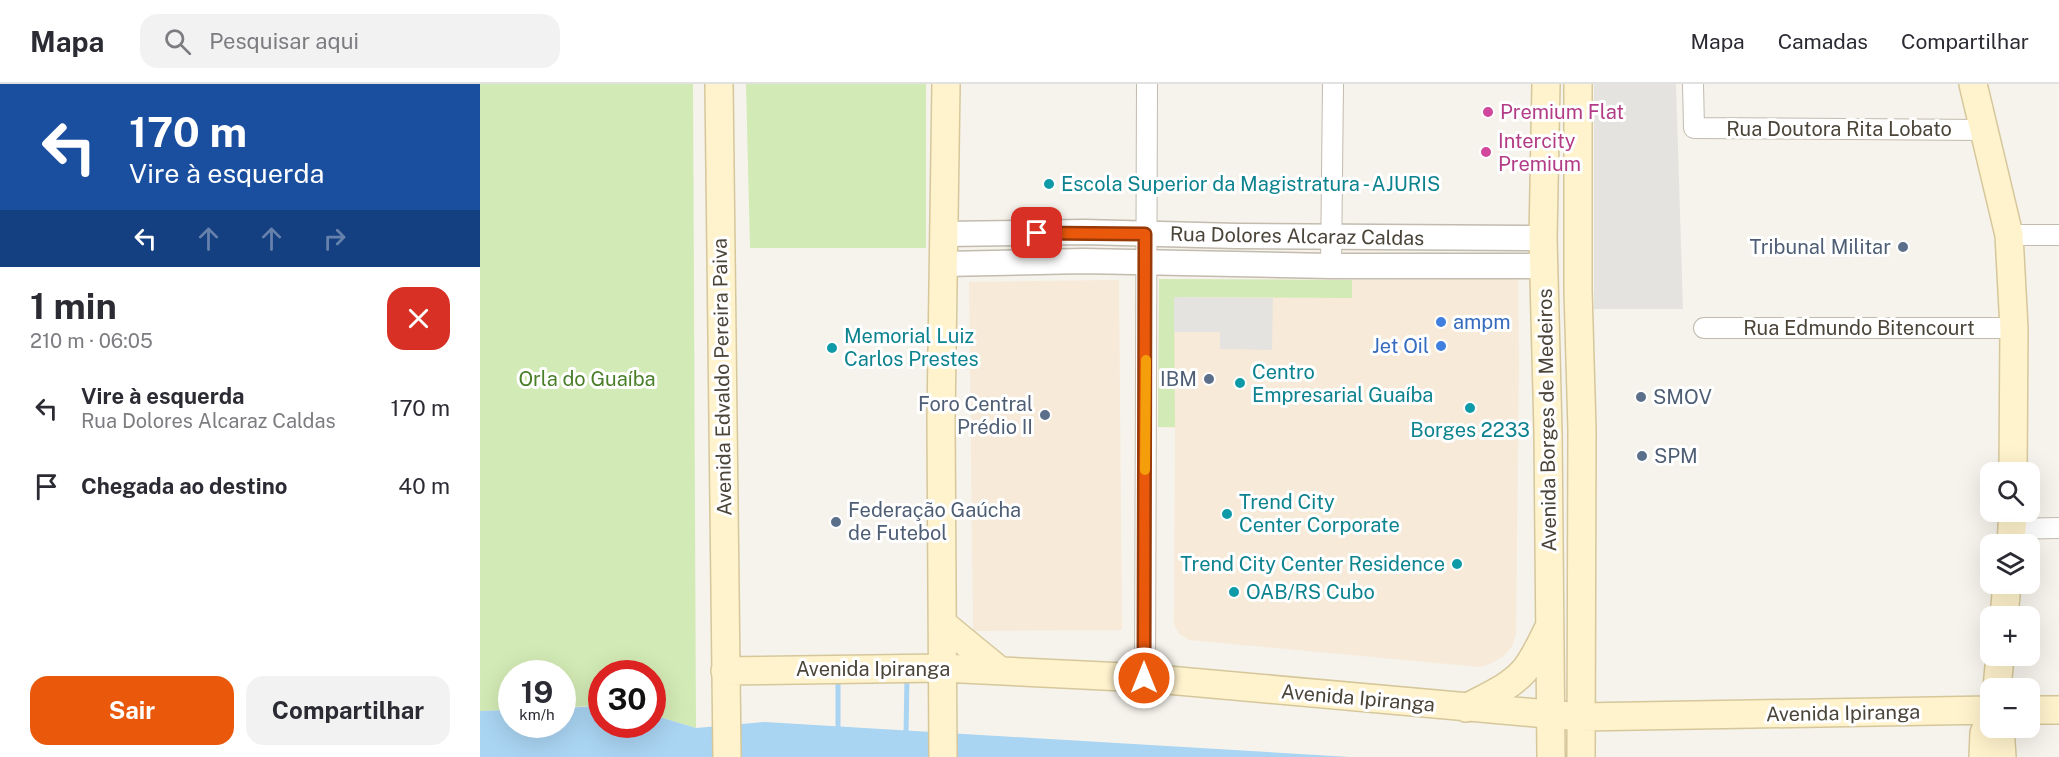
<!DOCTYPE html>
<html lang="pt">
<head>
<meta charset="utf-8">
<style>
  body { margin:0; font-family:"Public Sans",sans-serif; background:#f2f2f3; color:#2b2b33; height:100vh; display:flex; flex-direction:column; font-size:22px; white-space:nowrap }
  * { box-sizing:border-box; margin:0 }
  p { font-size:20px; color:#7c7c81 }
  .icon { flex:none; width:33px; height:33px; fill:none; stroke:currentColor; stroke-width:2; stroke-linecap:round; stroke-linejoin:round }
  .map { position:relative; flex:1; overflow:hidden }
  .details { display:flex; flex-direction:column; background:#fff; width:480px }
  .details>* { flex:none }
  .banner { background:#1a4fa0; color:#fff; overflow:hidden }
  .buttons { position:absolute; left:1500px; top:378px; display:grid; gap:12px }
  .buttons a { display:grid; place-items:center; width:60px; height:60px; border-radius:12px; background:#fff; box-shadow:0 6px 24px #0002; font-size:30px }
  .speed { position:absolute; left:18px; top:576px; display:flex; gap:12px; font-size:30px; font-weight:700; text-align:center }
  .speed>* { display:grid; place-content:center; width:78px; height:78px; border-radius:50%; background:#fff; box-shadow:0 6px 24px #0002; line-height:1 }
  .speed small { font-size:15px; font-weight:400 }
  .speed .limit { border:9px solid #d22; background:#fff; color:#111 }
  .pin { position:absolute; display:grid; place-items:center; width:51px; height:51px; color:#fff; margin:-26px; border-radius:12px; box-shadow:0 3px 9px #0006 }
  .me { position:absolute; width:66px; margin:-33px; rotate:0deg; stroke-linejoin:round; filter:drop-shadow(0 0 4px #0008) }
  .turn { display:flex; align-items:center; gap:21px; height:126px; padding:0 30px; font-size:27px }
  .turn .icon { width:78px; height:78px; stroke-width:2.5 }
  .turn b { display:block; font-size:42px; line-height:51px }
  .lanes { display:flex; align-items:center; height:57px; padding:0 30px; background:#0003; justify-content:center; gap:30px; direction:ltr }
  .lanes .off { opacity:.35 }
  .round { display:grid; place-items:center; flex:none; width:63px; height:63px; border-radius:18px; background:#f2f2f3 }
  .summary { display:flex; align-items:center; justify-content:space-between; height:102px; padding:0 30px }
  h1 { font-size:36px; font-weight:700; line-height:45px }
  .cta { display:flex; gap:12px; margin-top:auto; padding:12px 30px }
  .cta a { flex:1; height:69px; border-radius:18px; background:#ea580c; color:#fff; font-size:24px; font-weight:700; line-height:69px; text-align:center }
  .cta a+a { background:#f2f2f3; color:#2b2b33 }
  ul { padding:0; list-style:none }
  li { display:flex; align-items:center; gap:18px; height:78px; padding:0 30px }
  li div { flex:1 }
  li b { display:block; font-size:22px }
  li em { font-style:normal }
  header { display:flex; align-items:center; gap:36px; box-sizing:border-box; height:84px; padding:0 30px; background:#fff; border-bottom:2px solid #e1e1e2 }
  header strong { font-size:28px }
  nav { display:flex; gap:33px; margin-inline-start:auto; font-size:21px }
  .search { width:420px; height:54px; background:#f2f2f3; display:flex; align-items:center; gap:15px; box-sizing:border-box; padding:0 21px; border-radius:18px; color:#7c7c81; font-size:22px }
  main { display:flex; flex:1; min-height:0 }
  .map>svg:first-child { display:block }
</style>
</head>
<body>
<header>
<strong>Mapa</strong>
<div class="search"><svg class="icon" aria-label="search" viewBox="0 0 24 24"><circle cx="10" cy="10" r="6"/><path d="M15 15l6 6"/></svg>Pesquisar aqui</div>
<nav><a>Mapa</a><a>Camadas</a><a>Compartilhar</a></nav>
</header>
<main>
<section class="details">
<div class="banner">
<div class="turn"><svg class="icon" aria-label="left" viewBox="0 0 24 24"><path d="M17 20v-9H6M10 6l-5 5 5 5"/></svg><div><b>170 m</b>Vire à esquerda</div></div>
<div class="lanes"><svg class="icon" aria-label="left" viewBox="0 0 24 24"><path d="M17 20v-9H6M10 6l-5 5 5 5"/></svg><svg class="icon off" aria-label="ahead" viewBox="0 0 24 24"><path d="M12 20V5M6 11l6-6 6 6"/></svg><svg class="icon off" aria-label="ahead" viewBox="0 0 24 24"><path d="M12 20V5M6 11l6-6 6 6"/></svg><svg class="icon off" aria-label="right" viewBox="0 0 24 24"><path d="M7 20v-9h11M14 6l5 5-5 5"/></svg></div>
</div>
<div class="summary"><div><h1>1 min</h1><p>210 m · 06:05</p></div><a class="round" style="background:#d93025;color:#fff"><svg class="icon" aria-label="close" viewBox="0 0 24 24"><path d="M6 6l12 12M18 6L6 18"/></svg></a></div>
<ul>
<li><svg class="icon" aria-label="left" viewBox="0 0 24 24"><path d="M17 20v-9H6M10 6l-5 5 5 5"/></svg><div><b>Vire à esquerda</b><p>Rua Dolores Alcaraz Caldas</p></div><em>170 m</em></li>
<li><svg class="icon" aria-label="arrive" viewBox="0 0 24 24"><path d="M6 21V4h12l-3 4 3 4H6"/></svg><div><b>Chegada ao destino</b></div><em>40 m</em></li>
</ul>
<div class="cta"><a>Sair</a><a>Compartilhar</a></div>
</section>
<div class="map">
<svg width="1579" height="673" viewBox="0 0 1579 673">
  <rect width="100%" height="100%" fill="#f6f3ec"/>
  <!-- commercial -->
  <path fill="#f7ead8" d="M 1038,194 L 1039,278 L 1036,550 L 1032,562 L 1024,572 L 1012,579 L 1000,583 L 709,556 L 699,550 L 694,540 L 695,344 L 678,343 L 679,195 L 907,196 Z
    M 639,196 L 642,546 L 493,547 L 489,198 Z"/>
  <!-- green -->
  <path fill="#d2eab5" d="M 0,0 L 213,0 L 216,644 L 173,631 L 172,590 L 122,590 L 121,622 L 83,623 L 82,590 L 32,590 L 31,626 L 0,627 Z
    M 266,0 L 446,0 L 446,164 L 270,164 Z
    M 679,195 L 872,196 L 872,214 L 694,213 L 695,343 L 678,343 Z"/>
  <!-- parking -->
  <path fill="#e5e3e0" d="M 1114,0 L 1196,0 L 1203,225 L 1114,225 Z
    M 694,213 L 793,214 L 792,266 L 740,265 L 740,248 L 694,248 Z"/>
  <!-- water -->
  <path fill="#a9d4f2" d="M 121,622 L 122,640 L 172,640 L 173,631 L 216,644 L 285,638 L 870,673 L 0,673 L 0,627 L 31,626 L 32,640 L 82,640 L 83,624 Z"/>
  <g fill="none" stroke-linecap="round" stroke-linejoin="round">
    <!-- stream -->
    <path stroke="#a9d4f2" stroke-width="5" d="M 358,649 L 358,593
      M 426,651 L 427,592"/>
    <defs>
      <path id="minor" d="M 1213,0 L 1214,44 L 1504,46
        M 1529,151 L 1579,151
        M 851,182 L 853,0
        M 1224,244 L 1534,244
        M 1532,445 L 1579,444
        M 665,594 L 667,0"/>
      <path id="tertiary" d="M 464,150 L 604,148 L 757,152 L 1063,154
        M 464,180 L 603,177 L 851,182 L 1064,182"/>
      <path id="secondary" d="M 239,0 L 247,673
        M 1066,0 L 1063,154 L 1068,348 L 1071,673
        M 1098,0 L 1098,206 L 1102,346 L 1101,673
        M 1493,0 L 1529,151 L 1534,244 L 1533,388
        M 1531,460 L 1533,428
        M 1524,532 L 1527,500
        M 463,540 L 519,586
        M 245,587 L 462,584 L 665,594 L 1101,633 L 1510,626
        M 1517,604 L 1520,572
        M 986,624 C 1006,613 1029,604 1044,587 C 1054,575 1061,559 1068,545
        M 1550,626 L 1579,626
        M 1520,644 L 1522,673
        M 463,673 L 461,336 L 466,0
        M 1503,673 L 1504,649 L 1510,635"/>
    </defs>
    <!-- minor casing -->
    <use href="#minor" stroke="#c2bbae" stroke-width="22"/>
    <!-- tertiary casing -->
    <use href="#tertiary" stroke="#c2bbae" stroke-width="27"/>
    <!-- secondary casing -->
    <use href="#secondary" stroke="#d6c79b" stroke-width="30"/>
    <!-- minor -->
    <use href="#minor" stroke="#fff" stroke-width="20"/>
    <!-- tertiary -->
    <use href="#tertiary" stroke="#fff" stroke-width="24"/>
    <!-- secondary -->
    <use href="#secondary" stroke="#fff3cd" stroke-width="27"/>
  </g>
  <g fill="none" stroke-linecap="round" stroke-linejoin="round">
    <defs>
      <path id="route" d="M 557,149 L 665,150 L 664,594"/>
    </defs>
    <!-- route casing -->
    <use href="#route" stroke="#983908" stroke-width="15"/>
    <!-- route -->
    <use href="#route" stroke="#ea580c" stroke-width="10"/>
    <!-- slow -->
    <path stroke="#f59e0b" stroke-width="10" d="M 665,386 L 666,276"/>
  </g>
  <!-- markers -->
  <g fill="#d1479c" stroke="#fff" stroke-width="2">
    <circle cx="1008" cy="28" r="6"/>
    <circle cx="1006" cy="68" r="6"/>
  </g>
  <g fill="#0f9aa8" stroke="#fff" stroke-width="2">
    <circle cx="569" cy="100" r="6"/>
    <circle cx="352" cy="264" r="6"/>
    <circle cx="760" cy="299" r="6"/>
    <circle cx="990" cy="324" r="6"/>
    <circle cx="747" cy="430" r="6"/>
    <circle cx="977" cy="480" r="6"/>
    <circle cx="754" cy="508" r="6"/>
  </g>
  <g fill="#5c6f8a" stroke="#fff" stroke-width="2">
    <circle cx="1423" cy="163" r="6"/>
    <circle cx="729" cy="295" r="6"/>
    <circle cx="1161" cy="313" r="6"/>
    <circle cx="565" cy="331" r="6"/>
    <circle cx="1162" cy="372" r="6"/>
    <circle cx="356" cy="438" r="6"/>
  </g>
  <g fill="#3f7fe0" stroke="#fff" stroke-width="2">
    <circle cx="961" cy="238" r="6"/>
    <circle cx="961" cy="262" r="6"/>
  </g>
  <g text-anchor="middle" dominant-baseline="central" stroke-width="6" stroke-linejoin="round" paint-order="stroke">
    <!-- hotel labels -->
    <g font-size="20" fill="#b23c85" stroke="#fff" text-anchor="start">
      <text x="1020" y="28">Premium Flat</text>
      <text x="1018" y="57">Intercity<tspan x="1018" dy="23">Premium</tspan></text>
    </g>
    <!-- street labels -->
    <g font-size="20" fill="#4b4439" stroke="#fff">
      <text x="1359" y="45">Rua Doutora Rita Lobato</text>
      <text transform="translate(817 152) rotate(1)">Rua Dolores Alcaraz Caldas</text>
      <text x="1379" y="244">Rua Edmundo Bitencourt</text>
      <text transform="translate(242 293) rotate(-91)">Avenida Edvaldo Pereira Paiva</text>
      <text transform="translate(1067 336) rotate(-91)">Avenida Borges de Medeiros</text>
      <text x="393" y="585">Avenida Ipiranga</text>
      <text transform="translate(878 614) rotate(5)">Avenida Ipiranga</text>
      <text transform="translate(1363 629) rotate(-1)">Avenida Ipiranga</text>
    </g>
    <!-- culture labels -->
    <g font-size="20" fill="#0d838f" stroke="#fff" text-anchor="start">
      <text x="581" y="100">Escola Superior da Magistratura - AJURIS</text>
      <text x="364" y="252">Memorial Luiz<tspan x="364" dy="23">Carlos Prestes</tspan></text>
      <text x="772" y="288">Centro<tspan x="772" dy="23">Empresarial Guaíba</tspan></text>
      <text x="990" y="346" text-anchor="middle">Borges 2233</text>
      <text x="759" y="418">Trend City<tspan x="759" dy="23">Center Corporate</tspan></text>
      <text x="965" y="480" text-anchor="end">Trend City Center Residence</text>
      <text x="766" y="508">OAB/RS Cubo</text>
    </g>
    <!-- service labels -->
    <g font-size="20" fill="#4e5e75" stroke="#fff" text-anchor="end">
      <text x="1411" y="163">Tribunal Militar</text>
      <text x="717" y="295">IBM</text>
      <text x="1173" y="313" text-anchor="start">SMOV</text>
      <text x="553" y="320">Foro Central<tspan x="553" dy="23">Prédio II</tspan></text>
      <text x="1174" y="372" text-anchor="start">SPM</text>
      <text x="368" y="426" text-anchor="start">Federação Gaúcha<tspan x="368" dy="23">de Futebol</tspan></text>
    </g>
    <!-- shop labels -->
    <g font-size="20" fill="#366cbe" stroke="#fff" text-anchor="start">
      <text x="973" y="238">ampm</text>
      <text x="949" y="262" text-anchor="end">Jet Oil</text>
    </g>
    <!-- park labels -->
    <g font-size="20" fill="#4a7f2a" stroke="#fff">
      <text x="107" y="295">Orla do Guaíba</text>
    </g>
  </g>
</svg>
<div class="buttons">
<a><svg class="icon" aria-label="search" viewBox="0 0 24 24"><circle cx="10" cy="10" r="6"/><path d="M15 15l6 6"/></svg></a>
<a><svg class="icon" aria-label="layers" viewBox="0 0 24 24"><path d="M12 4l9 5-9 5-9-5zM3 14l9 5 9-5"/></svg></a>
<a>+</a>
<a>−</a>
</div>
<div class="speed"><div>19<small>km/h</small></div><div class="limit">30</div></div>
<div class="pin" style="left:557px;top:149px;background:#d93025"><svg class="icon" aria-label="arrive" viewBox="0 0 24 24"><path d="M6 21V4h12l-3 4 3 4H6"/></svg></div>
<svg class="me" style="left:664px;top:594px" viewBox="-20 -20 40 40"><circle r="17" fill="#ea580c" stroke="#fff" stroke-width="3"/><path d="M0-11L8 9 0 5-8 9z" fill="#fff"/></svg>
</div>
</main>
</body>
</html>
